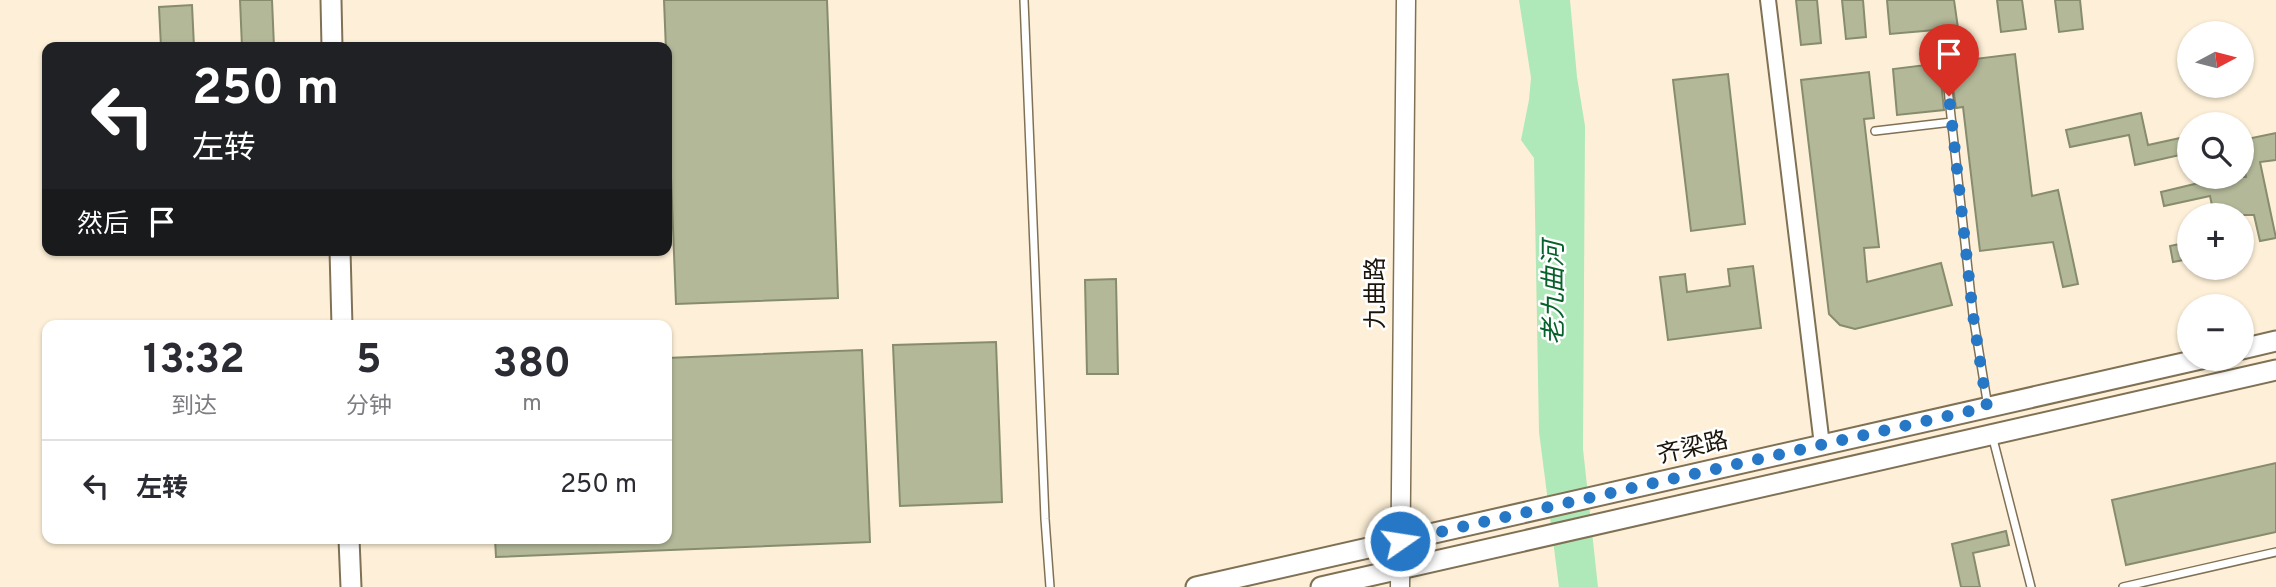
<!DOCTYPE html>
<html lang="zh">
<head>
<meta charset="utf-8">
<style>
  body { margin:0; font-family:Overpass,"Noto Sans SC",sans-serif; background:#f7f7f7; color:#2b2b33; height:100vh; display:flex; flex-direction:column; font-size:26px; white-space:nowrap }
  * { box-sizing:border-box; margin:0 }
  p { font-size:23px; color:#7c7c81 }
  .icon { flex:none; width:38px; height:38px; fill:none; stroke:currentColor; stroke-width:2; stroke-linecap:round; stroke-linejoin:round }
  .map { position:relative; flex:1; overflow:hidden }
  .side { position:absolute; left:42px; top:320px; width:630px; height:224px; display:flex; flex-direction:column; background:#fff; border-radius:14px; box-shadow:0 2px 5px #0004 }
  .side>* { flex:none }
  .hud { position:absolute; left:42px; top:42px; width:630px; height:214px; border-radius:14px; box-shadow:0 2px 5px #0004; background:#202124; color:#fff; overflow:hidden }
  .needle { width:46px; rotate:83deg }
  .buttons { position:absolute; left:2177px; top:21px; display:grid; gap:14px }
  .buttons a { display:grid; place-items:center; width:77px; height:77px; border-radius:50%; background:#fff; box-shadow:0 2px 5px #0004; font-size:35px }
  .pin { position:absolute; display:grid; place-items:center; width:60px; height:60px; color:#fff; margin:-72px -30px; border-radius:50% 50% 50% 0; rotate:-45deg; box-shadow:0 0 7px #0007 }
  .pin .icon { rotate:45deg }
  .me { position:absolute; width:77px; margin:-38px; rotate:77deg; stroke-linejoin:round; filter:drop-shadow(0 0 5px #0008) }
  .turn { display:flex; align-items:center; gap:24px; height:147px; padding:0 35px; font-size:32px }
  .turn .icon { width:91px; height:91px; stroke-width:2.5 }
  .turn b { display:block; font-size:49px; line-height:60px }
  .then { display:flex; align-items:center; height:66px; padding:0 35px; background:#0003; gap:14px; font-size:26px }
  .eta { display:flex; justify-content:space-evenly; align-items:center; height:119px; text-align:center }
  .eta b { font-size:42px; font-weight:700; line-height:49px }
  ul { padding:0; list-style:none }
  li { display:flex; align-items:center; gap:21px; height:91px; padding:0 35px; border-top:2px solid #e1e1e2 }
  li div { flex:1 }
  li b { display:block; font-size:26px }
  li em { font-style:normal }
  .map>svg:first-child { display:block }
</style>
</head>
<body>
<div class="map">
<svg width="2276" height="587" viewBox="0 0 2276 587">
  <rect width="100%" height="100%" fill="#fef0d8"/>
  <!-- water -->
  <path fill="#afe8b9" d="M 1519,0 L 1570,0 L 1577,77 L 1585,126 L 1583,449 L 1598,587 L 1559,587 L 1539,432 L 1534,158 L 1521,140 L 1529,100 L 1531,78 Z"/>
  <!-- building -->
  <path fill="#b2b898" stroke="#868c6d" stroke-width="2" d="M 240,0 L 272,0 L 274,47 L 242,47 Z
    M 664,0 L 827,0 L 838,298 L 676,304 Z
    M 1796,0 L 1817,0 L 1821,43 L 1801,45 Z
    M 1842,0 L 1863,0 L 1866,37 L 1846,39 Z
    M 1887,0 L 1954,0 L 1958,28 L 1890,34 Z
    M 1997,0 L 2022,0 L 2026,29 L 2001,32 Z
    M 2055,0 L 2080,0 L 2083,29 L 2059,32 Z
    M 192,5 L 194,47 L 161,47 L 159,7 Z
    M 2015,54 L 2032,196 L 2058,190 L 2078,284 L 2063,287 L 2053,242 L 1980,251 L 1963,107 L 1956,108 L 1950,67 L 1943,66 L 1940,71 L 1944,110 L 1897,115 L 1893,69 Z
    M 1869,72 L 1874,118 L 1864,119 L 1879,247 L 1864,248 L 1867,282 L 1941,263 L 1952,305 L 1855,329 L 1840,325 L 1829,314 L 1801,80 Z
    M 1728,74 L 1745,224 L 1691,231 L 1673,80 Z
    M 2141,113 L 2148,145 L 2189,136 L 2189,153 L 2135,165 L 2129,135 L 2070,147 L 2066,130 Z
    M 2276,133 L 2276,160 L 2260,162 L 2276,238 L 2260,241 L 2254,215 L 2214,215 L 2210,196 L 2164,206 L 2161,192 L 2207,181 L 2205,177 L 2246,177 L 2242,158 L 2242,140 Z
    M 2189,242 L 2189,259 L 2173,262 L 2170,246 Z
    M 1753,266 L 1761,328 L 1668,340 L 1660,277 L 1685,274 L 1687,292 L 1730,286 L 1728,269 Z
    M 1116,279 L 1118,374 L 1087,374 L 1085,280 Z
    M 996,342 L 1002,502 L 900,506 L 893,345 Z
    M 862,350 L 870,542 L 496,557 L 495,539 L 667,539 L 667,358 Z
    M 2276,463 L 2276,532 L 2126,565 L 2112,500 Z
    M 2006,531 L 2009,545 L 1973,553 L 1980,587 L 1961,587 L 1952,544 Z"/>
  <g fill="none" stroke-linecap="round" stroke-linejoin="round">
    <defs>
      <path id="service" d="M 1024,0 L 1045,519 L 1050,587
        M 1946,71 L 1973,315 L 1988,407
        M 1875,131 L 1952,122
        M 1992,435 L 2031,587
        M 2123,587 L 2276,552"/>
      <path id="minor" d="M 1768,0 L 1822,445"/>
      <path id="tertiary" d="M 1400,587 L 1406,0"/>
      <path id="secondary" d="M 331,0 L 332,47
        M 340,250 L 342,326
        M 2242,349 L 2276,341
        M 349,539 L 351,587
        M 1196,587 L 2201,359
        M 1321,587 L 2276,370"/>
    </defs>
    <!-- service casing -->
    <use href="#service" stroke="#807155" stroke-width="10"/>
    <!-- minor casing -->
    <use href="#minor" stroke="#807155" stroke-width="18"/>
    <!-- tertiary casing -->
    <use href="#tertiary" stroke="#807155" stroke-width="21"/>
    <!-- secondary casing -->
    <use href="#secondary" stroke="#807155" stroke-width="23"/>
    <!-- service -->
    <use href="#service" stroke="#fff" stroke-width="7"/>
    <!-- minor -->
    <use href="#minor" stroke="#fff" stroke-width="14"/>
    <!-- tertiary -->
    <use href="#tertiary" stroke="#fff" stroke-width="18"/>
    <!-- secondary -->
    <use href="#secondary" stroke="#fff" stroke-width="19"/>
  </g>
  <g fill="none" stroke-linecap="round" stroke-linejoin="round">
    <!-- route -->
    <path stroke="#2678c7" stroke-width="12" stroke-dasharray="0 21.6" d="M 1400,541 L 1987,407 L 1973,315 L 1949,96"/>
  </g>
  <g text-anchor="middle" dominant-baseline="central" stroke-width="5" stroke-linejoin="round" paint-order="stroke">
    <!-- street labels -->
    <g font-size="24" fill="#1b140a" stroke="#fff">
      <text transform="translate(1377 293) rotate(-90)">九曲路</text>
      <text transform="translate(1693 449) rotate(-13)">齐梁路</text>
    </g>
    <!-- water labels -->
    <g font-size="26" font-style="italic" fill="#07612a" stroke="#fff">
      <text transform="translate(1555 293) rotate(-90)">老九曲河</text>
    </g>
  </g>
</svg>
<div class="buttons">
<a><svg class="needle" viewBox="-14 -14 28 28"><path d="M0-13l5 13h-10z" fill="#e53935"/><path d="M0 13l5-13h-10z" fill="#7c7c81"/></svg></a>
<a><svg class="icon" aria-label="search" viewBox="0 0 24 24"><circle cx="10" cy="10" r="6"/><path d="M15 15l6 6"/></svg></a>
<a>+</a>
<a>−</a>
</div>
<div class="pin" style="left:1949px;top:96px;background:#d93025"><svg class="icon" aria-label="arrive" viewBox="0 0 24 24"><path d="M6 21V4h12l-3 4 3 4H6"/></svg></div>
<svg class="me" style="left:1400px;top:541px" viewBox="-20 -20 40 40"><circle r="17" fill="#2678c7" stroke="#fff" stroke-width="3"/><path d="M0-11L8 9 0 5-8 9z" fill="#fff"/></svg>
<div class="hud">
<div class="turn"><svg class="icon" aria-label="left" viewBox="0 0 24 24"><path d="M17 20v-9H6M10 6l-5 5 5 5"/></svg><div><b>250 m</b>左转</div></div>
<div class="then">然后<svg class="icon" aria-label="arrive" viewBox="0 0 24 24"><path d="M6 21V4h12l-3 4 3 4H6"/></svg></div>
</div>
<section class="side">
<div class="eta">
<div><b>13:32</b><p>到达</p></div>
<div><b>5</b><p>分钟</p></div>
<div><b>380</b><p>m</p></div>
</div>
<ul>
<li><svg class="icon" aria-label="left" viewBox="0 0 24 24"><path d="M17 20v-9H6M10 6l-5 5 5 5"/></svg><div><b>左转</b></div><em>250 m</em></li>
</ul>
</section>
</div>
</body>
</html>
